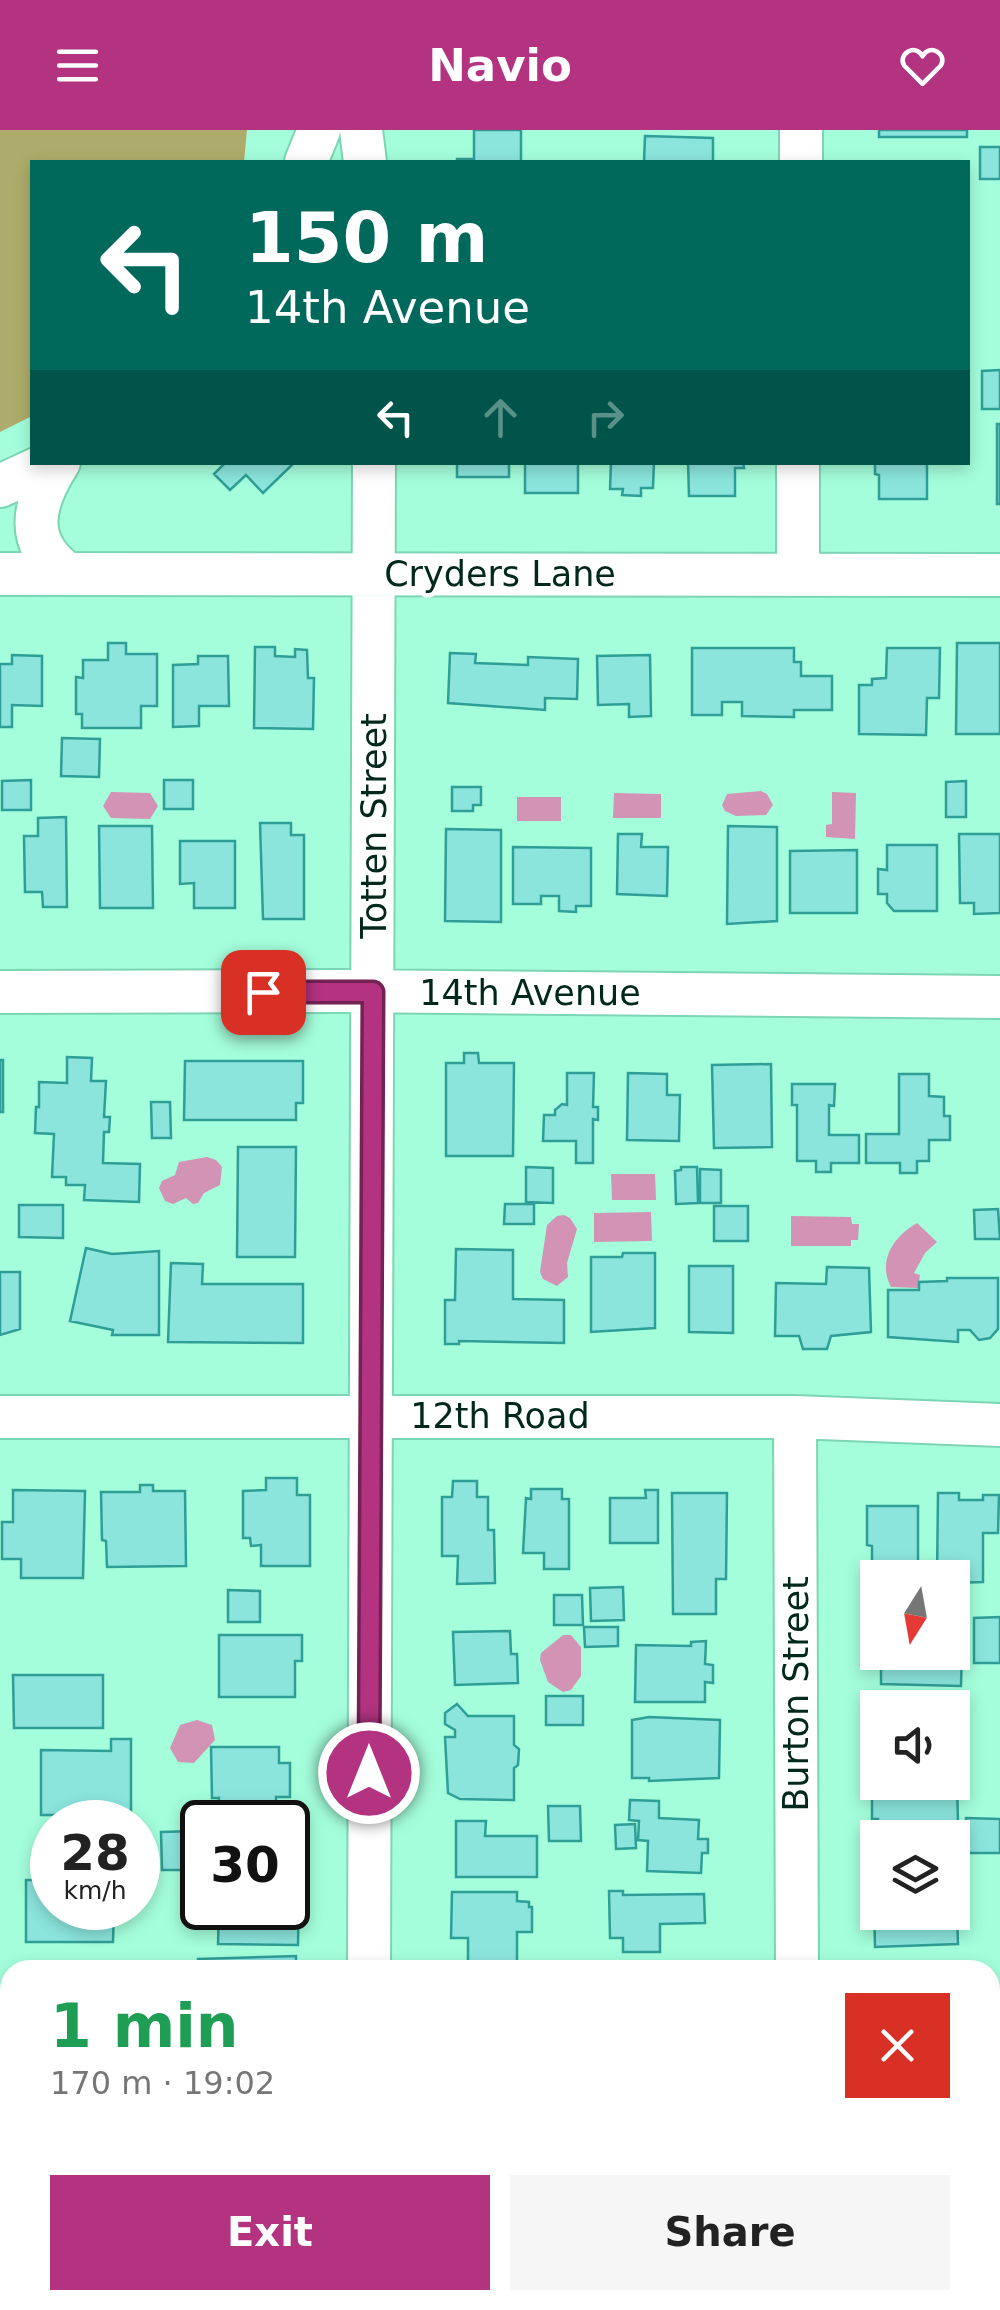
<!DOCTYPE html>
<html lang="en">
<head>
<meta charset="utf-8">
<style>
  body { margin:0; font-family:"DejaVu Sans",sans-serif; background:#f6f6f6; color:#222; height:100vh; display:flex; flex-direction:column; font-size:38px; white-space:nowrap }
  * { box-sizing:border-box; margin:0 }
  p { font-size:32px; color:#767676 }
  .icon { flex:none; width:55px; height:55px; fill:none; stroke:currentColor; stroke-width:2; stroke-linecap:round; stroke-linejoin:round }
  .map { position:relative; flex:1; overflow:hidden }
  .panel { position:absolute; left:0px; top:1830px; width:1000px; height:350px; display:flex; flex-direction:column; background:#fff; border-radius:30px 30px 0 0; box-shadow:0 5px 15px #0003 }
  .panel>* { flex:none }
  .top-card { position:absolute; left:30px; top:30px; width:940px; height:305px; border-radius:0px; box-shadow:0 5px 15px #0003; background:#00695c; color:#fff; overflow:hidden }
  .needle { width:65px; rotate:191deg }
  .tools { position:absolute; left:860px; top:1430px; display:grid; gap:20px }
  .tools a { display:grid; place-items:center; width:110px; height:110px; border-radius:0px; background:#fff; box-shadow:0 5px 15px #0003; font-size:50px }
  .speed { position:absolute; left:30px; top:1670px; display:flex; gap:20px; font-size:50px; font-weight:700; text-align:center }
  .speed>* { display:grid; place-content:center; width:130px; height:130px; border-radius:50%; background:#fff; box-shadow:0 5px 15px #0003; line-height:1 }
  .speed small { font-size:25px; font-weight:400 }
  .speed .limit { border:5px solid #111; border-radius:15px; background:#fff; color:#111 }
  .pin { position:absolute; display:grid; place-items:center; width:85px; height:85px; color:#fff; margin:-42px; border-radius:20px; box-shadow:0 5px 15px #0006 }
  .me { position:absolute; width:110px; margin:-55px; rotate:0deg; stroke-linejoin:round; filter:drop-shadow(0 0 8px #0008) }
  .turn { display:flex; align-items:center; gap:35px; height:210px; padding:0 50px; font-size:45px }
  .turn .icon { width:130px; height:130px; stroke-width:2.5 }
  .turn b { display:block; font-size:70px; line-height:85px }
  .lanes { display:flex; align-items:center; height:95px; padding:0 50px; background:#0003; justify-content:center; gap:50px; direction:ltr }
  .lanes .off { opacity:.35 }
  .round { display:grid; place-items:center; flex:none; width:105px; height:105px; border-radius:0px; background:#f6f6f6 }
  .overview { display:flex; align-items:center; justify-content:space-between; height:170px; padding:0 50px }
  h1 { font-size:60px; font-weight:700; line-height:75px; color:#1e9e55 }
  .action { display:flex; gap:20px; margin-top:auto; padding:20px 50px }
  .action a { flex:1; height:115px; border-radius:0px; background:#b33381; color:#fff; font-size:40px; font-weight:700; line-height:115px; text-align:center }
  .action a+a { background:#f6f6f6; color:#222 }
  header { display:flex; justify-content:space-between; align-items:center; height:130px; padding:0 50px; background:#b33381; color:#fff; font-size:45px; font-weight:700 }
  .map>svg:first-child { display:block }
</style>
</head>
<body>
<header><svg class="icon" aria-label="menu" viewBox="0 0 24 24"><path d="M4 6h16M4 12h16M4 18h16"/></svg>Navio<svg class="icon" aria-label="heart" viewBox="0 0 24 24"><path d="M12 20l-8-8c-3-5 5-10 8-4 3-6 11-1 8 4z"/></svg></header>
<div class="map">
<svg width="1000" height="2180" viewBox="0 0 1000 2180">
  <rect width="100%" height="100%" fill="#a4fedb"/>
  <!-- forest -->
  <path fill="#adac6a" d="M 0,0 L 247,0 L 244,32 L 32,32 L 32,286 L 0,302 Z"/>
  <!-- water -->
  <path fill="#d393b4" d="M 761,661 L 767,664 L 773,675 L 766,685 L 736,686 L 725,681 L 722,675 L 727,664 Z
    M 111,662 L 150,663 L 158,676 L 150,689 L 111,688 L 103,676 Z
    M 832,662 L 856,663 L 855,709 L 826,707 L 826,695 L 832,694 Z
    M 614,663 L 661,664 L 661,688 L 613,688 Z
    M 517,667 L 561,667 L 561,691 L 517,691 Z
    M 207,1027 L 216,1030 L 222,1037 L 220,1055 L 204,1063 L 198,1073 L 193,1074 L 186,1068 L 173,1074 L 165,1071 L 159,1058 L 162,1051 L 175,1045 L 179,1032 Z
    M 611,1044 L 655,1044 L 656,1070 L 612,1070 Z
    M 651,1082 L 652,1111 L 594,1112 L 594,1083 Z
    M 564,1085 L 570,1088 L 577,1099 L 567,1133 L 568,1147 L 557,1156 L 543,1149 L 540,1142 L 547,1095 L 557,1086 Z
    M 791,1086 L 851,1087 L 852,1094 L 859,1094 L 858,1110 L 851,1110 L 851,1116 L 791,1116 Z
    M 917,1093 L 937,1112 L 925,1123 L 914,1143 L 920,1145 L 918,1158 L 891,1157 C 877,1131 894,1106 917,1093 Z
    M 563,1505 L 571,1505 L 581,1517 L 581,1546 L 571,1560 L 563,1562 L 548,1552 L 540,1530 L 541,1523 Z
    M 197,1590 L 212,1595 L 215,1610 L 194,1633 L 178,1632 L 170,1618 L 180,1595 Z"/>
  <!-- building -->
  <path fill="#8be5dd" stroke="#2e9f97" stroke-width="2.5" d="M 474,0 L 521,0 L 521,32 L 457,32 L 457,29 L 474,29 Z
    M 879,0 L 967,0 L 967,7 L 879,7 Z
    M 645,6 L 713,8 L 713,32 L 644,32 Z
    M 980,17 L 1000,17 L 1000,49 L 980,49 Z
    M 1000,240 L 1000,279 L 982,279 L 982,241 Z
    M 997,294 L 1000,294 L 1000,374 L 997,374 Z
    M 226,332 L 295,332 L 263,363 L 246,345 L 230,360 L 214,344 Z
    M 457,332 L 509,332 L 509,347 L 457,347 Z
    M 525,332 L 578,332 L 578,363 L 525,363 Z
    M 611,332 L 654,332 L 653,358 L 641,358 L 641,366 L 622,365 L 623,359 L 610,359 Z
    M 688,332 L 743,332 L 744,338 L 735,338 L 735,366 L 689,366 Z
    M 875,332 L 927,332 L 927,369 L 879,369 L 879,345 L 875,344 Z
    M 108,513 L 126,513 L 126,524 L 157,524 L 157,576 L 141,576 L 141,598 L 82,598 L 82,584 L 76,584 L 76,547 L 83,548 L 83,530 L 108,530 Z
    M 957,513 L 1000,513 L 1000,604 L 956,604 Z
    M 255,517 L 275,517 L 275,526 L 295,527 L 295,519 L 307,520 L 308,548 L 314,548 L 313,599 L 254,598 Z
    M 692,518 L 794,518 L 794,532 L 801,532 L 801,546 L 832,546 L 832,580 L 794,580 L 794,587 L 742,586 L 742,572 L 722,572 L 722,585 L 692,585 Z
    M 887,518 L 940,518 L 939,568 L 927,568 L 926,605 L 859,604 L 859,555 L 872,555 L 872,549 L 886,548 Z
    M 450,523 L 476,524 L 475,533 L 528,535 L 528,527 L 578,529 L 577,569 L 545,568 L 545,580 L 448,573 Z
    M 12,525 L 42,526 L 42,576 L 12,575 L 12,597 L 0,597 L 0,534 L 12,534 Z
    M 650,525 L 651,586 L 629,587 L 629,574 L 598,575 L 597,526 Z
    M 198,526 L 228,526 L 229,576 L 199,576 L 199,596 L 173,597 L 173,535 L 198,534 Z
    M 62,608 L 100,609 L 99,647 L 61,646 Z
    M 31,650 L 31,680 L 2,680 L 2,651 Z
    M 164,650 L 193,650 L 193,679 L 164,679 Z
    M 966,651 L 966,687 L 946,687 L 946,652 Z
    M 452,657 L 481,657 L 481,675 L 473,675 L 473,681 L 452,681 Z
    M 66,687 L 67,777 L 43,777 L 42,762 L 25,762 L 24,706 L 38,706 L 38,688 Z
    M 260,693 L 291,693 L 291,705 L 304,705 L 304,789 L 263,789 Z
    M 99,696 L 152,696 L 153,778 L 100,778 Z
    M 728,696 L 777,697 L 777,791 L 727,794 Z
    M 446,699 L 501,700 L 501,792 L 445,791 Z
    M 618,704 L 642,704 L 641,717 L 668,717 L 667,766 L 617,764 Z
    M 959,704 L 1000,704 L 1000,783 L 974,784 L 974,773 L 960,773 Z
    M 180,711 L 235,711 L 235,778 L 194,778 L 194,753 L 180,754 Z
    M 887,715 L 937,715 L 937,781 L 894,781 L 887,773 L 887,764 L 878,764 L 878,739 L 887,740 Z
    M 513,717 L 591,718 L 591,776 L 576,776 L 576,782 L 559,781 L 559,766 L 541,766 L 541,774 L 513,774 Z
    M 857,720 L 857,783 L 790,783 L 790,721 Z
    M 464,923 L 478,923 L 479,933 L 514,933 L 513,1026 L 446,1026 L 446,933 L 464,933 Z
    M 67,927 L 92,928 L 91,951 L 106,951 L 104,987 L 110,987 L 109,1002 L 104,1002 L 103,1033 L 140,1034 L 139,1072 L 84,1070 L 85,1055 L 66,1055 L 66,1047 L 52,1047 L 54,1004 L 35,1003 L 36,977 L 39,977 L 39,952 L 67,953 Z
    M 0,930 L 3,930 L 3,982 L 0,982 Z
    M 185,931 L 303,931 L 303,973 L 296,973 L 296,990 L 184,990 Z
    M 771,934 L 772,1017 L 714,1018 L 712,935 Z
    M 567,943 L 594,943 L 593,977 L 598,977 L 598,990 L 593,989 L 593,1033 L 576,1033 L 576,1011 L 543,1011 L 544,985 L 555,985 L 555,980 L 562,974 L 567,975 Z
    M 628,943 L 667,944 L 667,965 L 680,965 L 679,1011 L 627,1010 Z
    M 899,944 L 929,944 L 929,966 L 944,967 L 944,986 L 950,986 L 950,1010 L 929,1010 L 929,1031 L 917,1031 L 917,1043 L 900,1043 L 900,1033 L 866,1033 L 866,1004 L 899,1004 Z
    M 792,954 L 835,954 L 834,976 L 829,975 L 829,1005 L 859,1005 L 859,1033 L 831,1033 L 831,1042 L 816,1042 L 816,1031 L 797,1031 L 797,975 L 792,975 Z
    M 151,972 L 170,972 L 171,1008 L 152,1008 Z
    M 238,1017 L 296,1017 L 295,1127 L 237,1127 Z
    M 526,1037 L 553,1038 L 553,1073 L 526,1072 Z
    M 681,1037 L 697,1037 L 698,1073 L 676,1074 L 675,1041 L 681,1040 Z
    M 700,1039 L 721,1040 L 721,1073 L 700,1073 Z
    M 505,1074 L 534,1074 L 534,1094 L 504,1094 Z
    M 19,1075 L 63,1075 L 63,1108 L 19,1107 Z
    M 714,1076 L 748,1076 L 748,1111 L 714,1111 Z
    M 998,1079 L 1000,1109 L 975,1109 L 974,1080 Z
    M 86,1118 L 112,1124 L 159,1121 L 159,1205 L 112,1205 L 113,1200 L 70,1191 Z
    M 456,1119 L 513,1120 L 513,1169 L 564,1170 L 564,1213 L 459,1211 L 459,1214 L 445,1214 L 445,1170 L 455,1170 Z
    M 623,1123 L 655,1123 L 655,1198 L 591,1202 L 591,1127 L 622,1127 Z
    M 171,1133 L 203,1134 L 202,1154 L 303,1154 L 303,1213 L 168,1212 Z
    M 689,1136 L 733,1136 L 733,1203 L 689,1202 Z
    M 827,1137 L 869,1138 L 871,1202 L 831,1206 L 827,1219 L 803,1219 L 799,1206 L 775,1206 L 776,1153 L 826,1154 Z
    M 0,1142 L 20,1142 L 20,1199 L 0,1205 Z
    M 947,1148 L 998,1148 L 998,1199 L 990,1208 L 979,1210 L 970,1200 L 958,1200 L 958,1212 L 888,1207 L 888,1160 L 919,1160 L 919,1152 L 947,1151 Z
    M 266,1348 L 297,1348 L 297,1365 L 310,1365 L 310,1436 L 261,1436 L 261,1415 L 251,1416 L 250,1408 L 243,1408 L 243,1361 L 266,1360 Z
    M 453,1351 L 477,1351 L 477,1367 L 488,1367 L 488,1400 L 494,1400 L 495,1453 L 457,1454 L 458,1426 L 442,1426 L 442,1367 L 452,1367 Z
    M 140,1355 L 153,1355 L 153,1361 L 185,1361 L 186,1436 L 107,1437 L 106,1411 L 102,1410 L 101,1362 L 140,1362 Z
    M 531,1359 L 562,1359 L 562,1369 L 569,1369 L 569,1439 L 544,1439 L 544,1423 L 523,1423 L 526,1368 L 531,1369 Z
    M 13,1360 L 85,1361 L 83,1448 L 21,1448 L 21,1429 L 2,1429 L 2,1392 L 13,1392 Z
    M 645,1360 L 658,1360 L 658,1413 L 610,1413 L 610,1368 L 646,1368 Z
    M 672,1363 L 727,1363 L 726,1449 L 716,1449 L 716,1484 L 673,1484 Z
    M 938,1363 L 959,1363 L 959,1370 L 983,1370 L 983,1365 L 999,1365 L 998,1403 L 983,1403 L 983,1452 L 952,1453 L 952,1448 L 937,1448 Z
    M 867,1376 L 918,1376 L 918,1441 L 900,1441 L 900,1448 L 878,1448 L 878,1480 L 876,1442 L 872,1442 L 872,1416 L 867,1415 Z
    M 623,1457 L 624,1490 L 591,1491 L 590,1458 Z
    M 228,1460 L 260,1461 L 260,1492 L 228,1492 Z
    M 554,1465 L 582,1465 L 583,1495 L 554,1495 Z
    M 1000,1487 L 1000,1533 L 974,1533 L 974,1488 Z
    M 584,1497 L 618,1497 L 618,1516 L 585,1517 Z
    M 510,1501 L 511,1524 L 517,1524 L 518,1553 L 455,1555 L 453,1502 Z
    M 219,1505 L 302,1505 L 302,1531 L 295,1531 L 295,1567 L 219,1567 Z
    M 706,1511 L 705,1534 L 713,1535 L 713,1553 L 705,1552 L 705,1572 L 635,1572 L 636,1515 L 691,1516 L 691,1512 Z
    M 952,1513 L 962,1513 L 961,1556 L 881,1554 L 881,1522 L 952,1522 Z
    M 13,1545 L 103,1545 L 103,1598 L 14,1598 Z
    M 546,1566 L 583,1566 L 583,1595 L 546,1595 Z
    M 867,1568 L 960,1569 L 960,1617 L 952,1617 L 952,1578 L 878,1578 L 878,1616 L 863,1616 Z
    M 457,1574 L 468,1586 L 514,1586 L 514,1615 L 519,1619 L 518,1635 L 514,1638 L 514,1670 L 460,1669 L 448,1663 L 445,1607 L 455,1607 L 455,1600 L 445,1594 L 445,1583 Z
    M 649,1587 L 720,1590 L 719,1648 L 649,1651 L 649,1648 L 632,1648 L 632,1590 Z
    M 111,1609 L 131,1609 L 131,1689 L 109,1689 L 109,1685 L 41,1685 L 41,1620 L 111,1621 Z
    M 211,1617 L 279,1617 L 279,1633 L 290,1633 L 290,1667 L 276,1667 L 276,1685 L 291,1685 L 291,1718 L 288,1718 L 288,1692 L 216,1692 L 219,1668 L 212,1668 Z
    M 952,1647 L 957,1647 L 958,1695 L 941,1695 L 941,1708 L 879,1708 L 878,1689 L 872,1689 L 872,1648 L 878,1648 L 878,1652 L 952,1652 Z
    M 630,1670 L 659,1671 L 659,1688 L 699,1690 L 698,1709 L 708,1709 L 708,1723 L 702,1723 L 701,1743 L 647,1741 L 648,1711 L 638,1710 L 639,1691 L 629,1690 Z
    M 548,1676 L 580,1676 L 581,1711 L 549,1711 Z
    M 966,1688 L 1000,1689 L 1000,1723 L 965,1723 Z
    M 456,1691 L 486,1691 L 485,1706 L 537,1706 L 537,1747 L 456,1747 Z
    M 635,1694 L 636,1718 L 616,1719 L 615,1695 Z
    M 197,1701 L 198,1740 L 162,1740 L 161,1702 Z
    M 288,1746 L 299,1746 L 298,1815 L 218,1814 L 219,1778 L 288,1778 Z
    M 26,1750 L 52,1750 L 52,1778 L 114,1778 L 113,1812 L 26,1812 Z
    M 609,1761 L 623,1761 L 623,1765 L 704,1764 L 705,1793 L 660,1794 L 660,1822 L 623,1822 L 623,1808 L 610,1808 Z
    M 452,1762 L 517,1762 L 517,1771 L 529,1772 L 529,1777 L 532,1777 L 532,1802 L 517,1802 L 517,1840 L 468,1840 L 468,1808 L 451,1808 Z
    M 874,1775 L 878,1775 L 878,1782 L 957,1784 L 958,1814 L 875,1817 Z
    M 296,1826 L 296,1840 L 198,1840 L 198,1829 Z
    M 883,1833 L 928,1834 L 931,1840 L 883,1840 Z
    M 1000,2038 L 1000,2076 L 990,2077 L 990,2039 Z
    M 1000,2076 L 1000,2110 L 990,2110 L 990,2077 Z
    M 111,2170 L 209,2170 L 209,2180 L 111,2180 Z
    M 474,2170 L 572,2170 L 573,2180 L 474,2180 Z
    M 839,2170 L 934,2170 L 935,2180 L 839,2180 Z"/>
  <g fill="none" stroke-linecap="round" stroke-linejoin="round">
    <defs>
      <path id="minor" d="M 361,0 L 365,32
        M 306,32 L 319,0
        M 801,32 L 801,0
        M 59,332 C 32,374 23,413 68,444
        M 0,356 L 52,332
        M 0,444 L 1000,445
        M 798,445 L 798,332
        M 0,862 L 338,861 L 1000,867
        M 0,1287 L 795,1287 L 1000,1295
        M 795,1287 L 797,1840
        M 369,1840 L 374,332
        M 990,1973 L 1000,1973"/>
    </defs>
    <!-- minor casing -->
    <use href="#minor" stroke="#7cd5b4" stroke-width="46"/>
    <!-- minor -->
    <use href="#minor" stroke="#fff" stroke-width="42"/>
  </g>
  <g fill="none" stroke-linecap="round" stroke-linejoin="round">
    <defs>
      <path id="route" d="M 263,862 L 373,862 L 369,1643"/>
    </defs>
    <!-- route casing -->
    <use href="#route" stroke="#742154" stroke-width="25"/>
    <!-- route -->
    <use href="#route" stroke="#b33381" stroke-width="18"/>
  </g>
  <g text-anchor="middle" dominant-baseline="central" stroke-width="9" stroke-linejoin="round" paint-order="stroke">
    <!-- street labels -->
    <g font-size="35" fill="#01281c" stroke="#fff">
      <text x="500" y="444">Cryders Lane</text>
      <text transform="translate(374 696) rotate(-90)">Totten Street</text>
      <text x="530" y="863">14th Avenue</text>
      <text x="500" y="1286">12th Road</text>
      <text transform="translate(796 1564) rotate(-90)">Burton Street</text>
    </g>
  </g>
</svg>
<div class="tools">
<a><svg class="needle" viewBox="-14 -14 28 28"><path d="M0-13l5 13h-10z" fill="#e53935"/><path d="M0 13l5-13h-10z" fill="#767676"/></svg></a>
<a><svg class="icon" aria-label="sound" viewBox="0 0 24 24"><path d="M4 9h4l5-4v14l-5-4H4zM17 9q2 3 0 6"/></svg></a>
<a><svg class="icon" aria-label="layers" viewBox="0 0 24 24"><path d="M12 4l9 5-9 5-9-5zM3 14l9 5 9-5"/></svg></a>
</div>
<div class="speed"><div>28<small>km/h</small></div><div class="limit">30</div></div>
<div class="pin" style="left:263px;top:862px;background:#d93025"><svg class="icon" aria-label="arrive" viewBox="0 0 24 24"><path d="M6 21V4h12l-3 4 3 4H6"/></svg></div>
<svg class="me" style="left:369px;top:1643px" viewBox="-20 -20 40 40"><circle r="17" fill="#b33381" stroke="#fff" stroke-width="3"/><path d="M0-11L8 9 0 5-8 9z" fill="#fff"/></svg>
<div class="top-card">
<div class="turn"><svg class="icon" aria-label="left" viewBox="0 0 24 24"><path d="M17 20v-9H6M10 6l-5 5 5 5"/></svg><div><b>150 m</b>14th Avenue</div></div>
<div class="lanes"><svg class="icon" aria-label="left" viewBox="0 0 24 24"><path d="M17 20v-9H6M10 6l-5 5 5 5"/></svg><svg class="icon off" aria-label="ahead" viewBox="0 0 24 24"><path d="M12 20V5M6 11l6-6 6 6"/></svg><svg class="icon off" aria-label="right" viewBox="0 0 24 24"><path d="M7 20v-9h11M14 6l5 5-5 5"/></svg></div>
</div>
<section class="panel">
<div class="overview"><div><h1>1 min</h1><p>170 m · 19:02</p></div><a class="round" style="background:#d93025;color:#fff"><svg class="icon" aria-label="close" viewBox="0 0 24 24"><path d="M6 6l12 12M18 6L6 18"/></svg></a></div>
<div class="action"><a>Exit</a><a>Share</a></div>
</section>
</div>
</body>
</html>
